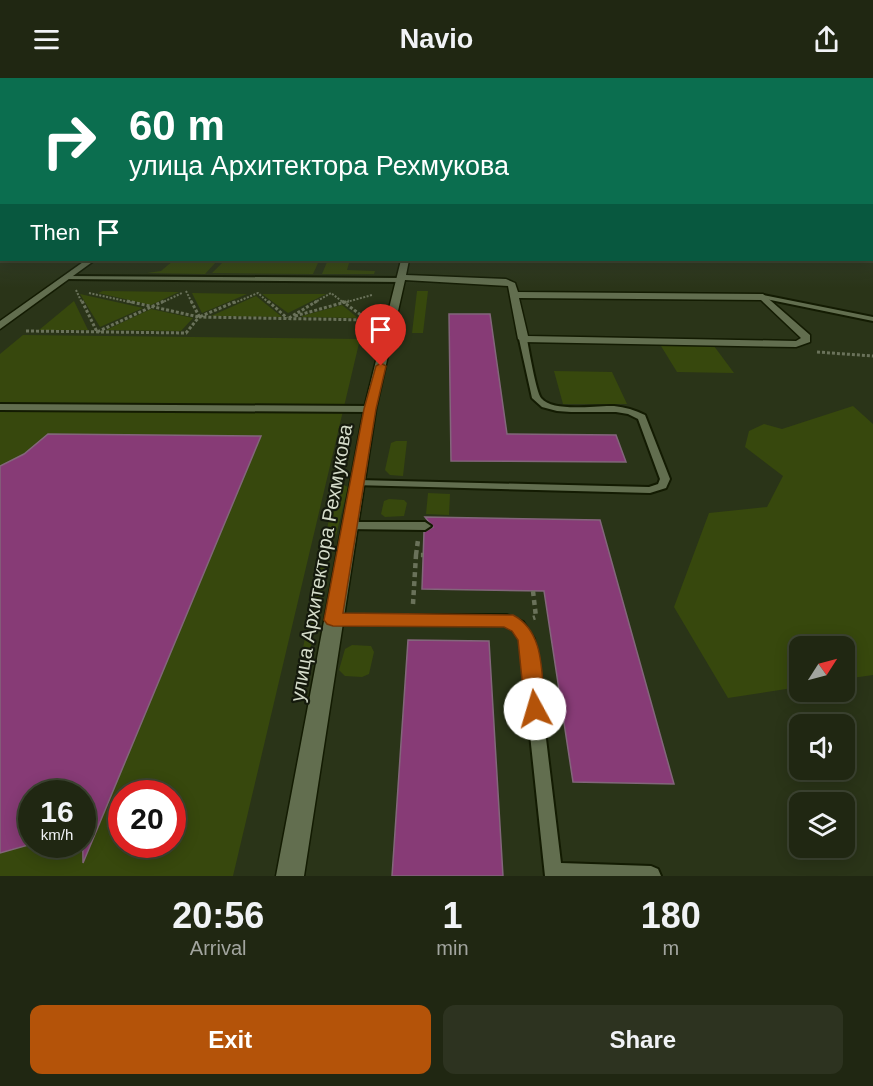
<!DOCTYPE html>
<html lang="en">
<head>
<meta charset="utf-8">
<style>
  body { margin:0; font-family:Arial,sans-serif; background:#2d3320; color:#f1f3f6; height:100vh; display:flex; flex-direction:column; font-size:22px; white-space:nowrap }
  * { box-sizing:border-box; margin:0 }
  p { font-size:20px; color:#a2a59f }
  .icon { flex:none; width:33px; height:33px; fill:none; stroke:currentColor; stroke-width:2; stroke-linecap:round; stroke-linejoin:round }
  .map { position:relative; height:798px; overflow:hidden }
  .sheet { display:flex; flex-direction:column; background:#202712; flex:1 }
  .sheet>* { flex:none }
  .guide { position:absolute; left:0px; top:0px; width:873px; height:183px; box-shadow:0 3px 15px #0003,0 0 0 2px #3d4432; background:#0b6e4f; color:#fff; overflow:hidden }
  .needle { width:39px; rotate:54deg }
  .tools { position:absolute; left:789px; top:558px; display:grid; gap:12px }
  .tools a { display:grid; place-items:center; width:66px; height:66px; border-radius:12px; background:#202712; box-shadow:0 3px 15px #0003,0 0 0 2px #3d4432; font-size:30px }
  .speed { position:absolute; left:18px; top:702px; display:flex; gap:12px; font-size:30px; font-weight:700; text-align:center }
  .speed>* { display:grid; place-content:center; width:78px; height:78px; border-radius:50%; background:#202712; box-shadow:0 3px 15px #0003,0 0 0 2px #3d4432; line-height:1 }
  .speed small { font-size:15px; font-weight:400 }
  .speed .limit { border:9px solid #d22; background:#fff; color:#111 }
  .pin { position:absolute; display:grid; place-items:center; width:51px; height:51px; color:#fff; margin:-62px -26px; border-radius:50% 50% 50% 0; rotate:-45deg; box-shadow:0 0 6px #0007 }
  .pin .icon { rotate:45deg }
  .me { position:absolute; width:66px; margin:-33px; rotate:354deg; stroke-linejoin:round; filter:drop-shadow(0 0 4px #0008) }
  .turn { display:flex; align-items:center; gap:21px; height:126px; padding:0 30px; font-size:27px }
  .turn .icon { width:78px; height:78px; stroke-width:2.5 }
  .turn b { display:block; font-size:42px; line-height:51px }
  .then { display:flex; align-items:center; height:57px; padding:0 30px; background:#0003; gap:12px; font-size:22px }
  .eta { display:flex; justify-content:space-evenly; align-items:center; height:102px; text-align:center }
  .eta b { font-size:36px; font-weight:700; line-height:42px }
  .primary-button { display:flex; gap:12px; margin-top:auto; padding:12px 30px }
  .primary-button a { flex:1; height:69px; border-radius:12px; background:#b45309; color:#fff; font-size:24px; font-weight:700; line-height:69px; text-align:center }
  .primary-button a+a { background:#2d3320; color:#f1f3f6 }
  header { display:flex; justify-content:space-between; align-items:center; height:78px; padding:0 30px; background:#202712; font-size:27px; font-weight:700 }
  .map>svg:first-child { display:block }
</style>
</head>
<body>
<header><svg class="icon" aria-label="menu" viewBox="0 0 24 24"><path d="M4 6h16M4 12h16M4 18h16"/></svg>Navio<svg class="icon" aria-label="share" viewBox="0 0 24 24"><path d="M12 15V3M7 8l5-5 5 5M5 13v7h14v-7"/></svg></header>
<div class="map">
<svg width="873" height="798" viewBox="0 0 873 798">
  <rect width="100%" height="100%" fill="#2a3418"/>
  <!-- green -->
  <path fill="#37480d" fill-rule="evenodd" d="M 174,182 L 214,182 L 217,183 L 205,196 L 147,195 L 161,193 Z
    M 327,184 L 349,185 L 347,192 L 375,193 L 374,196 L 322,196 Z
    M 222,185 L 318,185 L 313,196 L 212,195 Z
    M 103,213 L 179,214 L 151,227 L 98,215 Z
    M 417,213 L 428,213 L 423,255 L 412,255 Z
    M 192,215 L 247,216 L 202,235 Z
    M 80,216 L 143,230 L 100,249 Z
    M 262,216 L 326,216 L 288,235 Z
    M 256,218 L 282,239 L 211,238 Z
    M 74,223 L 88,252 L 39,252 Z
    M 342,227 L 358,240 L 302,239 L 302,238 Z
    M 151,231 L 193,240 L 181,253 L 106,252 Z
    M 23,257 L 360,261 L 233,798 L 0,798 L 0,276 ZM 32,716 L 82,716 L 82,766 L 32,766 ZM 122,716 L 172,716 L 172,766 L 122,766 Z
    M 661,268 L 714,268 L 734,295 L 677,294 Z
    M 554,293 L 612,294 L 627,326 L 563,326 Z
    M 853,328 L 873,346 L 873,597 L 845,601 L 844,568 L 800,568 L 799,609 L 728,620 L 674,529 L 709,435 L 767,429 L 783,398 L 745,369 L 749,353 L 764,346 L 782,351 Z
    M 396,363 L 407,363 L 403,398 L 390,397 L 385,392 L 391,365 Z
    M 337,404 L 348,409 L 336,458 L 332,463 L 324,465 Z
    M 428,415 L 450,416 L 449,437 L 426,436 Z
    M 389,421 L 404,422 L 407,425 L 404,438 L 385,439 L 381,436 L 384,423 Z
    M 321,484 L 327,488 L 305,598 L 296,603 Z
    M 352,567 L 371,568 L 374,574 L 369,596 L 362,599 L 345,598 L 339,592 L 345,571 Z"/>
  <!-- building -->
  <path fill="#873b76" stroke="#83667b" stroke-width="1.5" d="M 449,236 L 490,236 L 507,356 L 616,357 L 626,384 L 451,383 Z
    M 48,356 L 261,358 L 83,785 L 82,716 L 32,716 L 32,766 L 0,775 L 0,388 L 24,376 Z
    M 425,439 L 600,442 L 674,706 L 573,704 L 544,513 L 422,511 L 424,454 L 433,449 Z
    M 408,562 L 489,563 L 503,798 L 392,798 Z"/>
  <g fill="none" stroke-linecap="round" stroke-linejoin="round">
    <defs>
      <path id="service" d="M 872,105 L 873,105 L 873,108 L 872,108 Z
        M 0,106 L 2,106 L 2,108 L 0,108 Z
        M 65,198 L 402,200 L 405,202 L 402,204 L 67,201 L 64,199 Z
        M 763,217 L 873,239 L 873,243 L 761,220 L 760,219 Z
        M 520,259 L 527,261 C 529,272 536,313 541,320 C 553,335 596,327 614,328 C 625,329 635,332 645,337 L 670,401 L 666,410 L 650,415 L 354,407 L 353,405 L 354,403 L 358,402 L 649,409 L 658,406 L 660,401 L 638,341 L 628,336 L 616,334 L 571,334 L 557,333 L 542,329 L 532,320 L 519,261 Z
        M 0,326 L 370,328 L 375,331 L 370,334 L 0,332 Z
        M 349,444 L 425,444 L 431,448 L 425,452 L 345,451 L 343,448 L 345,445 Z
        M 333,537 L 507,537 L 523,544 L 534,561 L 561,785 L 651,788 L 658,791 L 661,798 L 545,798 L 520,562 L 513,552 L 505,547 L 333,547 L 328,546 L 326,542 L 328,538 Z"/>
      <path id="minor" d="M 872,140 L 873,140 L 873,145 L 872,145 Z
        M 86,182 L 95,182 L 0,251 L 0,243 Z
        M 401,182 L 409,182 L 406,197 L 506,201 L 515,205 L 518,214 L 763,216 L 810,257 L 810,264 L 796,269 L 523,264 L 518,261 L 508,208 L 405,202 L 376,331 L 304,798 L 276,798 L 364,331 ZM 519,220 L 761,222 L 801,260 L 796,263 L 528,258 Z"/>
      <path id="secondary" d="M 0,123 L 2,123 L 2,127 L 0,127 Z
        M 872,129 L 873,129 L 873,133 L 872,133 Z"/>
    </defs>
    <!-- service casing -->
    <use href="#service" stroke="#131b02" stroke-width="4"/>
    <!-- minor casing -->
    <use href="#minor" stroke="#131b02" stroke-width="3"/>
    <!-- secondary casing -->
    <use href="#secondary" stroke="#131b02" stroke-width="3"/>
    <!-- path-far2 -->
    <path stroke="#6a725a" stroke-width="2" stroke-dasharray="2 1.5" stroke-linecap="butt" d="M 327,182 L 353,184
      M 76,212 L 82,225
      M 186,213 L 192,225
      M 89,215 L 134,225
      M 161,225 L 182,215
      M 234,225 L 258,215 L 269,225
      M 314,225 L 331,215 L 344,225
      M 343,225 L 372,217"/>
    <!-- path-far1 -->
    <path stroke="#6a725a" stroke-width="3" stroke-dasharray="3 2" stroke-linecap="butt" d="M 82,223 L 97,254 L 164,223
      M 127,223 L 199,239 L 237,223
      M 191,223 L 199,238
      M 268,223 L 287,240
      M 342,223 L 365,240
      M 295,238 L 349,223
      M 289,240 L 317,223
      M 26,253 L 186,255 L 199,239 L 369,242
      M 817,274 L 873,278"/>
    <!-- path -->
    <path stroke="#6a725a" stroke-width="4.5" stroke-dasharray="5 4" stroke-linecap="butt" d="M 416,477 L 418,462
      M 533,513 L 536,539 L 533,540
      M 413,526 L 416,477 L 423,477"/>
    <!-- service -->
    <use href="#service" fill="#626e4f" fill-rule="evenodd"/>
    <!-- minor -->
    <use href="#minor" fill="#626e4f" fill-rule="evenodd"/>
    <!-- secondary -->
    <use href="#secondary" fill="#626e4f" fill-rule="evenodd"/>
  </g>
  <!-- sky -->
  <linearGradient id="sky" x2="0" y2="1"><stop stop-color="#171d0d"/><stop offset="0.47" stop-color="#445048"/><stop offset="1" stop-color="#445048" stop-opacity="0"/></linearGradient>
  <rect width="873" height="210" fill="url(#sky)"/>
  <!-- route -->
  <path fill="#b45309" stroke="#753606" stroke-width="1.5" d="M 381,285 L 386,288 L 376,331 L 343,535 L 513,537 C 546,554 541,598 545,631 L 542,637 L 535,640 L 528,637 L 525,631 L 518,562 L 512,553 L 504,549 L 333,548 L 327,546 L 324,542 L 364,331 L 376,288 Z"/>
  <g text-anchor="middle" dominant-baseline="central" stroke-width="4.5" stroke-linejoin="round" paint-order="stroke">
    <!-- street labels -->
    <g font-size="20" fill="#d5dcca" stroke="#151a0d">
      <text transform="translate(321 485) rotate(-80)">улица Архитектора Рехмукова</text>
    </g>
  </g>
</svg>
<div class="tools">
<a><svg class="needle" viewBox="-14 -14 28 28"><path d="M0-13l5 13h-10z" fill="#e53935"/><path d="M0 13l5-13h-10z" fill="#a2a59f"/></svg></a>
<a><svg class="icon" aria-label="sound" viewBox="0 0 24 24"><path d="M4 9h4l5-4v14l-5-4H4zM17 9q2 3 0 6"/></svg></a>
<a><svg class="icon" aria-label="layers" viewBox="0 0 24 24"><path d="M12 4l9 5-9 5-9-5zM3 14l9 5 9-5"/></svg></a>
</div>
<div class="speed"><div>16<small>km/h</small></div><div class="limit">20</div></div>
<div class="pin" style="left:381px;top:288px;background:#d93025"><svg class="icon" aria-label="arrive" viewBox="0 0 24 24"><path d="M6 21V4h12l-3 4 3 4H6"/></svg></div>
<svg class="me" style="left:535px;top:631px" viewBox="-20 -20 40 40"><circle r="19" fill="#fff"/><path d="M0-13L10 11 0 6-10 11z" fill="#b45309"/></svg>
<div class="guide">
<div class="turn"><svg class="icon" aria-label="right" viewBox="0 0 24 24"><path d="M7 20v-9h11M14 6l5 5-5 5"/></svg><div><b>60 m</b>улица Архитектора Рехмукова</div></div>
<div class="then">Then<svg class="icon" aria-label="arrive" viewBox="0 0 24 24"><path d="M6 21V4h12l-3 4 3 4H6"/></svg></div>
</div>
</div>
<section class="sheet">
<div class="eta">
<div><b>20:56</b><p>Arrival</p></div>
<div><b>1</b><p>min</p></div>
<div><b>180</b><p>m</p></div>
</div>
<div class="primary-button"><a>Exit</a><a>Share</a></div>
</section>
</body>
</html>
